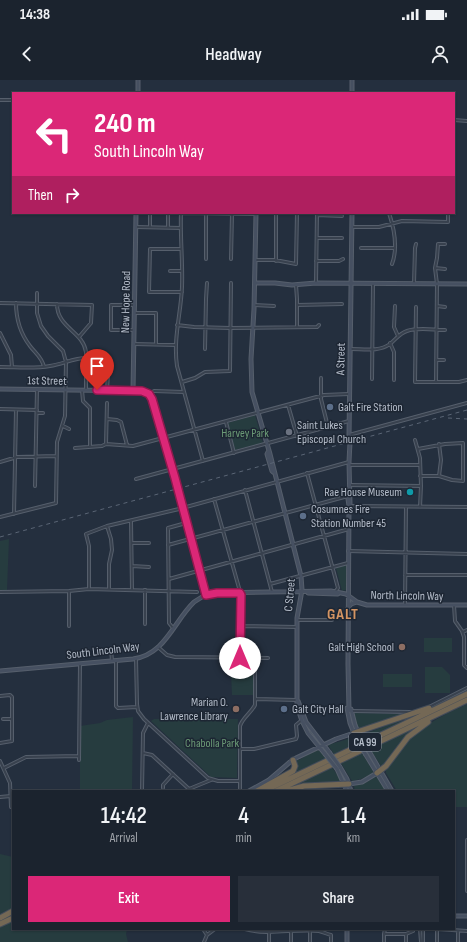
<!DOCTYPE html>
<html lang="en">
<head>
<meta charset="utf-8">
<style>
  body { margin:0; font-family:"Sofia Sans Condensed",sans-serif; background:#282f3a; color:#f1f3f6; height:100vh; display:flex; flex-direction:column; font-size:15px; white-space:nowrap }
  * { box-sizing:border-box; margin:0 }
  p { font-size:13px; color:#a0a4aa }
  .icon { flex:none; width:22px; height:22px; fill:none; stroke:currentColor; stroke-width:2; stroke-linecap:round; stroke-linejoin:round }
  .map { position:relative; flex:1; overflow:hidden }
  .sheet { position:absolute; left:12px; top:710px; width:443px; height:140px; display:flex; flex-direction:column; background:#1b232e; border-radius:0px; box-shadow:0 1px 3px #0004,0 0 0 1px #39404a }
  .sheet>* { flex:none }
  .guide { position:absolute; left:12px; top:12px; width:443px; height:122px; border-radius:0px; box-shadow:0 1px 3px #0004,0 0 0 1px #39404a; background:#db2777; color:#fff; overflow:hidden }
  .pin { position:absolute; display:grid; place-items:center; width:34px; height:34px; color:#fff; margin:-41px -17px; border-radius:50% 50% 50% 0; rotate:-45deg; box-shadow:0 0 4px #0007 }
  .pin .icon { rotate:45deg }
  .me { position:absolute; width:44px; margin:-22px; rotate:0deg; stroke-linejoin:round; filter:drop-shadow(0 0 3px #0008) }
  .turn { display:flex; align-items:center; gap:14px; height:84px; padding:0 16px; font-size:18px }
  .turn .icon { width:52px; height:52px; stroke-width:2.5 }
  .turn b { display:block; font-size:28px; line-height:34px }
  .then { display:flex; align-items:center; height:38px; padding:0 16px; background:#0003; gap:8px; font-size:15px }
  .eta { display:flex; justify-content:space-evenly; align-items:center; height:68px; text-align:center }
  .eta b { font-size:24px; font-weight:600; line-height:28px }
  .cta { display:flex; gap:8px; margin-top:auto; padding:8px 16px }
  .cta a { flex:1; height:46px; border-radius:0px; background:#db2777; color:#fff; font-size:16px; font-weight:600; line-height:46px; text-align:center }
  .cta a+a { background:#282f3a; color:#f1f3f6 }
  .status { display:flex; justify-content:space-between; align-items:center; height:28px; padding:0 20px; background:#1b232e; direction:ltr }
  .status svg { height:11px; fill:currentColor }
  header { display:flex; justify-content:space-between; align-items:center; height:52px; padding:0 16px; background:#1b232e; font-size:18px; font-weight:600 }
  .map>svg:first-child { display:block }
</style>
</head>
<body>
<div class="status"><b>14:38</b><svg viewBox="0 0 49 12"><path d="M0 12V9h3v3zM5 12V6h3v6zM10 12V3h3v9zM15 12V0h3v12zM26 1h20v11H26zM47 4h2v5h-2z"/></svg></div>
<header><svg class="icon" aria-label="back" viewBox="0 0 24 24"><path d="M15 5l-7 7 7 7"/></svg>Headway<svg class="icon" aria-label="person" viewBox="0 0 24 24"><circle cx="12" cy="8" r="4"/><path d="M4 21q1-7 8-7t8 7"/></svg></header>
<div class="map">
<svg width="467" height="862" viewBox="0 0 467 862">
  <rect width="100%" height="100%" fill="#242f3e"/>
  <!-- green -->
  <path fill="#263c3f" d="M 255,335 L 263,363 L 235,370 L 228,343 Z
    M 9,459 L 7,510 L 0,510 L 0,461 Z
    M 346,485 L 346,510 L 342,511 L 336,488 Z
    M 424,558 L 452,558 L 452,572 L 424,572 Z
    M 228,580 L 253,581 L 253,615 L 232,615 L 231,593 Z
    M 425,587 L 442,587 L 450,595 L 450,613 L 425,613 Z
    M 383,594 L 412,594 L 412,607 L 383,607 Z
    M 467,624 L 467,727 L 454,727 L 454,711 L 397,711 L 386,693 L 386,689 C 394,679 402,667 411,658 C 427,643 447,633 467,624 Z
    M 355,633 L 401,634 L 406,633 L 361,649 C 356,647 355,641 354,636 Z
    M 133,637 L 132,711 L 30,711 L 80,710 L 80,646 L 100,643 L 107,640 Z
    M 154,639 L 238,639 L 237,698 L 211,697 L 151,641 Z
    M 401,640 L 402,642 L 364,660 L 362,655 Z
    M 411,649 L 412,651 L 404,659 L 384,686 L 381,686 L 370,669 Z
    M 351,656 L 354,657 L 356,663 L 334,674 L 328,665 L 348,659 Z
    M 316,670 L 320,671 L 326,678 L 294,693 L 294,692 L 297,686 L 297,680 L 299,680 Z
    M 362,673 L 374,693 L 361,699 L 352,701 L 341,683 Z
    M 332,687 L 341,701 L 295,707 L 294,705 Z
    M 375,697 L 378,698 L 386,711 L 355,711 L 354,706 L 367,702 Z
    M 0,774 L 13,777 L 13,828 L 0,834 Z
    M 13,841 L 13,849 L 127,849 L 126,854 L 128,862 L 0,862 L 0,847 Z"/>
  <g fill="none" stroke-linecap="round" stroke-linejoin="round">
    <defs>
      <path id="street" d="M 0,20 L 13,20
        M 454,40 L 467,41
        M 153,133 L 168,133 L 168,147
        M 389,133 C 394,148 398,168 392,184
        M 317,135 L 342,136
        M 136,147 L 181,148
        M 150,147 L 150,133
        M 352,147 L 379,147 L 402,141 L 448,142 L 448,133
        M 317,158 L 342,158
        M 361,168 L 394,168
        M 181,169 L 150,169 L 149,212 L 182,212
        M 206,179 L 206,134
        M 231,179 L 232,134
        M 255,180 L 275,180 L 296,184 L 297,133
        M 276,181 L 276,133
        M 316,181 L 339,181 L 343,179
        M 435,188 L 445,189
        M 170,191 L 182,191
        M 316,203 L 317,133
        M 414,204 L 415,168 L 416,164
        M 296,205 L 297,219 L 297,247
        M 0,223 L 92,225 L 91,243 L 79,257
        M 16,223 C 16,239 20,253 30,266 C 35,273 42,277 44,287
        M 57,224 C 57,248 83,251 86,272 L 86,310
        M 254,225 L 274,226
        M 297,225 L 342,224
        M 395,226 L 394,247 L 398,256
        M 437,226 L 445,227
        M 416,227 L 415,302 L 459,302 L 467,300
        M 135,233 L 156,233 L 156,264
        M 177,245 L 194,247 L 230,248 L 317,247 L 319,245
        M 134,250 L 111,250 L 111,225 L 135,225
        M 0,253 L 11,275 L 12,287
        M 390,263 L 394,272 L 394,300
        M 134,264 L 176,265
        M 205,269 L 206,219 L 207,203
        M 351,269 C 364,269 379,272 390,264 C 396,259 400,253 407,251 C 418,247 433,250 445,250
        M 436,280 L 444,280
        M 0,287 C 16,287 34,289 50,286 C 63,284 74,278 86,278
        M 321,298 L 321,319 L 328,347
        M 372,299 L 373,203
        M 182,302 L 195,298 L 205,292 L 230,291 L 231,203
        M 436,302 L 437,204 L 435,188 L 437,178 L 438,164 L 445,164
        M 82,310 L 83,321 L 90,328 L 90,366
        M 107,311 L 108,293
        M 154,311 L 184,312
        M 288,325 L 297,356
        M 0,329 L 37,330
        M 37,333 L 43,333
        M 107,339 L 117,340 L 121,342 L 127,365
        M 226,342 L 234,373
        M 63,346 L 69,349
        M 349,355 L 467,323
        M 415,360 L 420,378 L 421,406 L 420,427
        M 106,364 L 107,323
        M 439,364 L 441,380 L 439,396
        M 75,368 L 102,366 L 106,364 L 133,366 L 324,315 L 349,314
        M 418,369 L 445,364 L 463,363 L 463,401 L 452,400 L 439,396 L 420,396
        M 203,381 L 177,286 C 173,259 181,233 182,207 C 183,182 180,158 181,133 L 256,134
        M 0,382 L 17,377 L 56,376
        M 349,385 L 420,385
        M 307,393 L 338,508 L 335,512
        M 136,399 L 349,341
        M 350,405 L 421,406
        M 35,406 L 37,309
        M 245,410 L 272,512
        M 214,419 L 241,515 L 240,578
        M 349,426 L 467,427
        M 14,434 L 16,330
        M 0,437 L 56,423 L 57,362 L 65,336 L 66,282 L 63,271 L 48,256 L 41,246 L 37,233 L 37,213
        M 131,441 L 132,510
        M 132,463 L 149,463
        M 168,465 L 348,416
        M 348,471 L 467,474
        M 132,486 L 149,487
        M 405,495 L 467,495
        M 169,499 L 349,449
        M 270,504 L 348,483
        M 89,509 L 89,466 L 86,454 L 107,446
        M 109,509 L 109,484 L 112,470 L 111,459 L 107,446 L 179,429 L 349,382
        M 0,512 L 69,511 L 89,509 L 197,512
        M 405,525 L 406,427
        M 454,525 L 455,541 L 462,551 L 464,557 L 464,585 L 467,588
        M 297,540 L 332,540
        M 145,544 L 145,510
        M 69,546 L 69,511
        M 241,546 L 297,547
        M 173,548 L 169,543 L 168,448 L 186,443
        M 463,552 L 467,550
        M 158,567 L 167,575 L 175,577 L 268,578
        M 111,569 L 112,581
        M 136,579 L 137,624 L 138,631 L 144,639 L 208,698 L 218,701 L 240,701
        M 116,581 L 116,626 L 118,628 L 137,627
        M 0,616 L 10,615 L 12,617 L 12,661 L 0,663
        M 256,619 L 296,620
        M 429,627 L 467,608
        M 352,631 L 410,632
        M 3,639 L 12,639
        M 240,669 L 254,669 L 296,659 L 297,656 L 296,645 L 302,640
        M 143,673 L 152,675 L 189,709 L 211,700
        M 79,680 L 80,584
        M 0,681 L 10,703 L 11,727
        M 4,688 L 26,677 L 79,676
        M 163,708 L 163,705 L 173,694
        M 142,711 L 143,653 L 148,643
        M 240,711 L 240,646 C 243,637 251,633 255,625 L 255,579
        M 0,717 L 11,716
        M 467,760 L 467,811
        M 203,849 L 207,855
        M 245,849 C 269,856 295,848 319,851 C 323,852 327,854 331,855 L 331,862
        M 420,849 L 421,862
        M 384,854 L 385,849
        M 406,854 L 413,851
        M 204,862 L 207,855 L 215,849
        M 269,862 L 269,849
        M 291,862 L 291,851
        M 310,862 L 310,851
        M 384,862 L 384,854 L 406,854 L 406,862
        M 423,862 L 423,849
        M 437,862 L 437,849 L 467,851
        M 458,862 L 458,851"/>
      <path id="secondary" d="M 138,13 L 138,0
        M 352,13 L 352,0
        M 256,133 L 254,229 L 251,279 L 252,312 L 270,374 L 301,496 L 302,510 L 297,538 L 297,626 L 302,641 L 308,653 L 325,674
        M 255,203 L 275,203 L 292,205 L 316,203 L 467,204
        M 0,309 L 142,311 L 149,314 L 153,321 L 206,515
        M 133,311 L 136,133
        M 349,355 L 350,362 L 349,382 L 350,424 L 349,426 L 348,584 L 349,630 L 351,631
        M 349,357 L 352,133
        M 268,372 L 267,374 L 272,391 L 273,392
        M 349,426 L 348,419 L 349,416
        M 308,513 L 338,514
        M 348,528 L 351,524 L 357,522
        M 0,591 L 133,579 C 165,575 174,541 194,522 L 202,517 L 213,513 L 331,511 L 346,514 L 357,522 L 367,525 L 467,525
        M 298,621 L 306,642 L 329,672
        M 347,628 L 350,643 L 356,658
        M 351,629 L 355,645 L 360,657
        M 370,673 L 392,711
        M 366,675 L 388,711
        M 340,687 L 347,699 L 351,711
        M 337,689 L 347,711
        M 349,704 L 362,702 L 377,693
        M 249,711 L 269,700 L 290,682 L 296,678 L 336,659 L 354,653
        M 454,836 L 467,836
        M 347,862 L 347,849"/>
      <path id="highway" d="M 354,653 L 429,628
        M 377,693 L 386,686 L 408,657 L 428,642
        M 257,711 L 293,691 L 295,686 L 293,680
        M 264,711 L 467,614
        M 276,711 L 467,620
        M 286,711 L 304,706 L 349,704
        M 0,838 L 13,831
        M 0,844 L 13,838"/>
    </defs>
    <!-- street casing -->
    <use href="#street" stroke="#565f6c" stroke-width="4"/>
    <!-- secondary casing -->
    <use href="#secondary" stroke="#565f6c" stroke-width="5"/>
    <!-- highway casing -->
    <use href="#highway" stroke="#434c59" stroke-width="7"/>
    <!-- street -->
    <use href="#street" stroke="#38414e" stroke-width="2"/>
    <!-- secondary -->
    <use href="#secondary" stroke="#465061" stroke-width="3"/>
    <!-- highway -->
    <use href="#highway" stroke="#746855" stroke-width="5"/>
    <!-- rail -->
    <path stroke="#5a6575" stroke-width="1" stroke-dasharray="4 4" stroke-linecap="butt" d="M 448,338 L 467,339
      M 0,457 L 467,330"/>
    <defs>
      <path id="secondary-bridge" d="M 360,657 L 370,673
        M 356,658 L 366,675
        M 329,672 L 340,687
        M 325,674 L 337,689"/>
    </defs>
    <!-- secondary-bridge casing -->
    <use href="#secondary-bridge" stroke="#565f6c" stroke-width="5" stroke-linecap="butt"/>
    <!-- secondary-bridge -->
    <use href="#secondary-bridge" stroke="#465061" stroke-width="3"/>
  </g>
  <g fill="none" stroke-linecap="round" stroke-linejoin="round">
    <defs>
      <path id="route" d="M 97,310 L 142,311 L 149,314 L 152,319 L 175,398 L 206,515 L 217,513 L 240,513 L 241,515 L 240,578"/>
    </defs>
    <!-- route casing -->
    <use href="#route" stroke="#8e194d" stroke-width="10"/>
    <!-- route -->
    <use href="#route" stroke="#db2777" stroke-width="7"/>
  </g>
  <!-- markers -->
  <g fill="#5c6f8a" stroke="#1d2633" stroke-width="1.5">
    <circle cx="330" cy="327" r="4"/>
    <circle cx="303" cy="436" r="4"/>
    <circle cx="284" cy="629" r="4"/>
  </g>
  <circle fill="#6b7280" stroke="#1d2633" stroke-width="1.5" cx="289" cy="352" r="4"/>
  <circle fill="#0f9aa8" stroke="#1d2633" stroke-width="1.5" cx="410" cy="412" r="4"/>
  <g fill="#8d6e63" stroke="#1d2633" stroke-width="1.5">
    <circle cx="402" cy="567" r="4"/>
    <circle cx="236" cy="629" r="4"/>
  </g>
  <g text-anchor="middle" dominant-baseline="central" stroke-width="3" stroke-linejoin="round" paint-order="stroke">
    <!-- shield labels -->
    <rect fill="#1d2633" stroke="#878f9c" stroke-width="1" x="349" y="653" width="32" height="18" rx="3"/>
    <g font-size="11" font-weight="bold" fill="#b4bcc9">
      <text x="365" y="662">CA 99</text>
    </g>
    <!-- street labels -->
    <g font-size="12" fill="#b4bcc9" stroke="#1d2633">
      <text transform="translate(126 222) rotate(-89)">New Hope Road</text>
      <text transform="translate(341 279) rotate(-89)">A Street</text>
      <text transform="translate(47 301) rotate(1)">1st Street</text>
      <text transform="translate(290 515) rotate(-85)">C Street</text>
      <text transform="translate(407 516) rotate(1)">North Lincoln Way</text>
      <text transform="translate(103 571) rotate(-7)">South Lincoln Way</text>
    </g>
    <!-- poi labels -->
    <g font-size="12" fill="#b4bcc9" stroke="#1d2633" text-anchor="start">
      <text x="338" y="327">Galt Fire Station</text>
      <text x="297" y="345">Saint Lukes<tspan x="297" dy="14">Episcopal Church</tspan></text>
      <text x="402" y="412" text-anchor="end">Rae House Museum</text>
      <text x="311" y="429">Cosumnes Fire<tspan x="311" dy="14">Station Number 45</tspan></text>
      <text x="394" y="567" text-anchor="end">Galt High School</text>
      <text x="228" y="622" text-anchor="end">Marian O.<tspan x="228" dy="14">Lawrence Library</tspan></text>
      <text x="292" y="629">Galt City Hall</text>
    </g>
    <!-- park labels -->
    <g font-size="12" fill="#6b9a76" stroke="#1d2633">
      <text x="245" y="353">Harvey Park</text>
      <text x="212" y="663">Chabolla Park</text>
    </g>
    <!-- district labels -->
    <g font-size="16" font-weight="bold" letter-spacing="1" fill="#d59563" stroke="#1d2633">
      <text x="343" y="534">GALT</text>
    </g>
  </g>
</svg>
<div class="pin" style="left:97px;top:310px;background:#d93025"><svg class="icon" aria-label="arrive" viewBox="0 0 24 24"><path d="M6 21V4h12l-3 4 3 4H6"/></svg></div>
<svg class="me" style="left:240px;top:578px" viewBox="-20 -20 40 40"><circle r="19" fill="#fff"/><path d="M0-13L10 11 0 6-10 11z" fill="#db2777"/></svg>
<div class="guide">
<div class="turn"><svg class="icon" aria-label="left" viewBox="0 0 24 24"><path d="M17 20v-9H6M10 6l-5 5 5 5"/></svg><div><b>240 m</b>South Lincoln Way</div></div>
<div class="then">Then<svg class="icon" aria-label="right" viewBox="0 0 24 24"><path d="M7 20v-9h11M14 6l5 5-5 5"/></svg></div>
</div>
<section class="sheet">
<div class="eta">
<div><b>14:42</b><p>Arrival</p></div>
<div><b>4</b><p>min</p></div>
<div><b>1.4</b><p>km</p></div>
</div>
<div class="cta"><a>Exit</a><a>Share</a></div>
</section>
</div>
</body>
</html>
